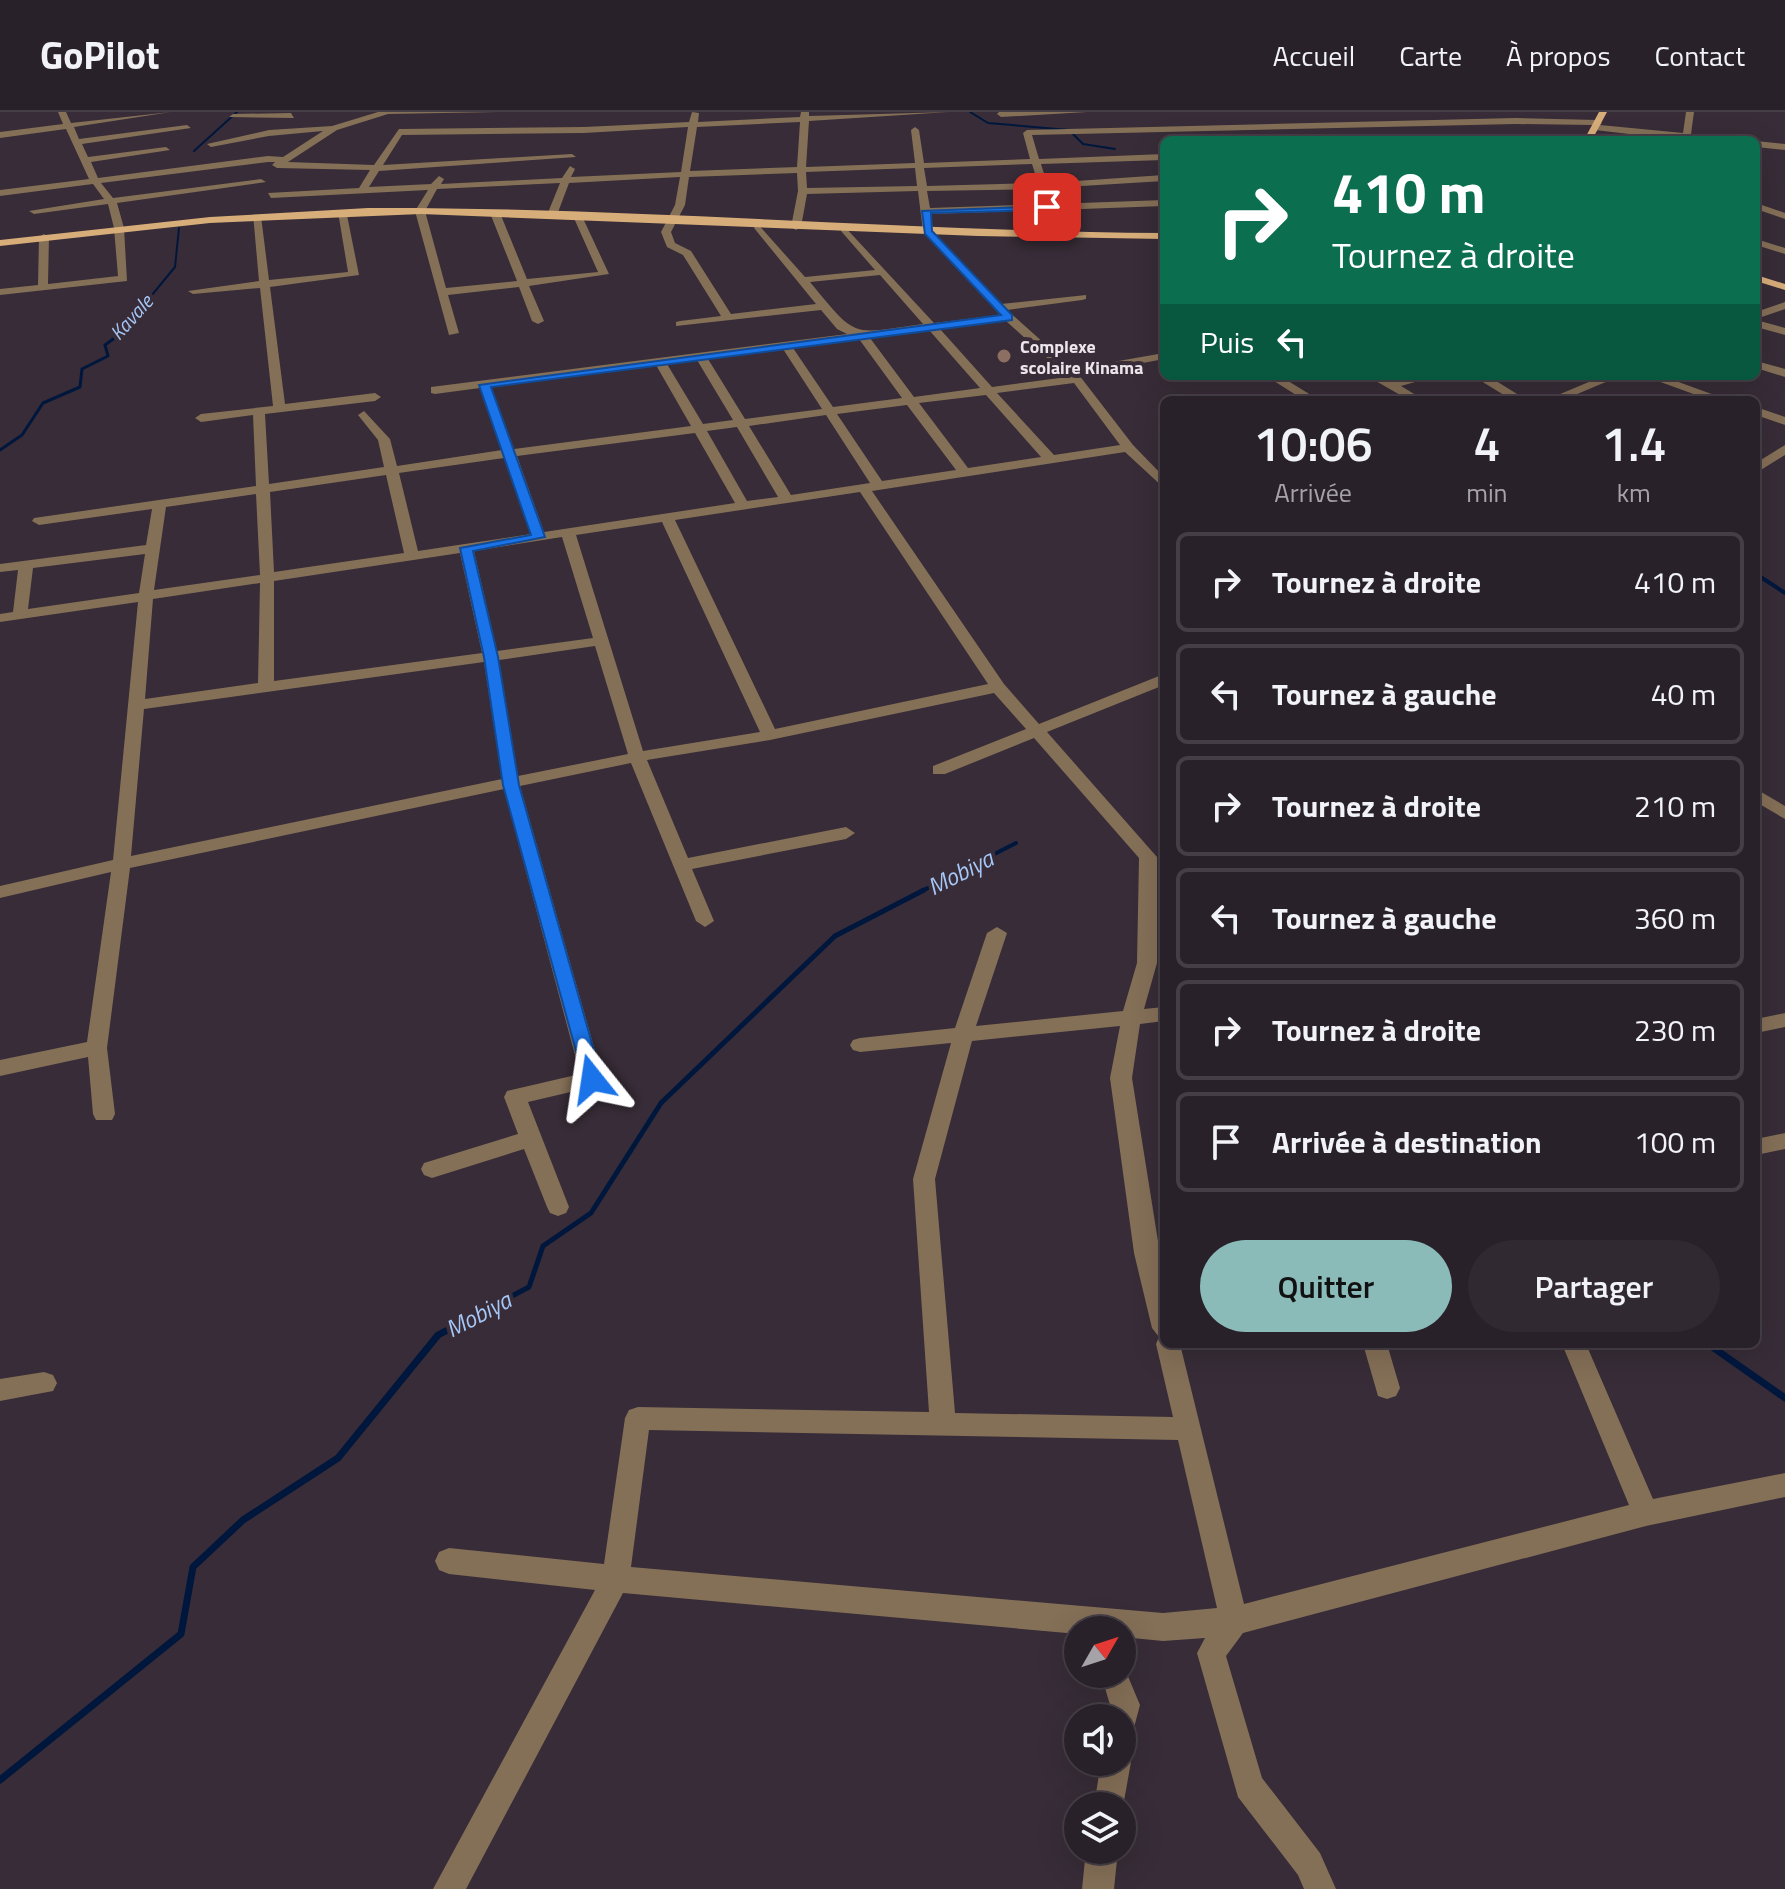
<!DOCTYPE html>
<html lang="fr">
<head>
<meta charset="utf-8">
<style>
  body { margin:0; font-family:"Titillium Web",sans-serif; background:#312931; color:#f1f3f6; height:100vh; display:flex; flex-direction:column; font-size:30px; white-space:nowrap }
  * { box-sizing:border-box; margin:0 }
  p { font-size:26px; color:#a5a3a8 }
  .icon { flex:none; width:44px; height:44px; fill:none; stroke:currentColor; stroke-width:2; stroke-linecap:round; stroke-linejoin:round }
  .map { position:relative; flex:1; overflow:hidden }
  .details { position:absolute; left:1160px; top:284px; width:600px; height:952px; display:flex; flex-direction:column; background:#292129; border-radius:12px; box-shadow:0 8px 32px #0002,0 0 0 2px #453e46 }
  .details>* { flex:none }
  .hud { position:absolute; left:1160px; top:24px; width:600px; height:244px; border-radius:12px; box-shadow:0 8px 32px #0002,0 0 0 2px #453e46; background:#0b6e4f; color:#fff; overflow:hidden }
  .needle { width:52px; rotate:51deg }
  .buttons { position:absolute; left:1064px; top:1504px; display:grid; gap:16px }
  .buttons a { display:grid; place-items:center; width:72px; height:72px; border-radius:50%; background:#292129; box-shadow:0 8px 32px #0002,0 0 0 2px #453e46; font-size:40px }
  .pin { position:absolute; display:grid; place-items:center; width:68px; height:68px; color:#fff; margin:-34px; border-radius:16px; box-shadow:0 4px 12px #0006 }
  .me { position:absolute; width:88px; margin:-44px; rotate:345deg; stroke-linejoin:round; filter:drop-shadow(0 0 6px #0008) }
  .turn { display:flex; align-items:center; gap:28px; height:168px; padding:0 40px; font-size:36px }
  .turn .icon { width:104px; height:104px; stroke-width:2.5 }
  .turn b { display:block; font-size:56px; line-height:68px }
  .then { display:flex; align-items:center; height:76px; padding:0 40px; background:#0003; gap:16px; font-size:30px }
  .eta { display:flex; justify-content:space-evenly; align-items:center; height:136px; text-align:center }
  .eta b { font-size:48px; font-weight:600; line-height:56px }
  .primary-button { display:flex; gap:16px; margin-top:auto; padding:16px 40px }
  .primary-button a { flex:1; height:92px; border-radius:48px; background:#8bbbb9; color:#111; font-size:32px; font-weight:600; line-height:92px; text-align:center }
  .primary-button a+a { background:#312931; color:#f1f3f6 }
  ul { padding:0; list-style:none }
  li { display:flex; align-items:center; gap:24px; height:100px; margin:0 16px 12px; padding:0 24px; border:4px solid #453e46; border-radius:12px }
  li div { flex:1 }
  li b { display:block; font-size:30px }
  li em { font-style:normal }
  header { display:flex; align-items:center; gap:48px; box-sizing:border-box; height:112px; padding:0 40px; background:#292129; border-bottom:2px solid #453e46 }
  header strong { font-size:38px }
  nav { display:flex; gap:44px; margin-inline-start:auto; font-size:28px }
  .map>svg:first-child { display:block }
</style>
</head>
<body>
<header>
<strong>GoPilot</strong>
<nav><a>Accueil</a><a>Carte</a><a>À propos</a><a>Contact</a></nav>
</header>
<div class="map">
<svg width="1785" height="1777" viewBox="0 0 1785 1777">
  <rect width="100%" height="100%" fill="#372c37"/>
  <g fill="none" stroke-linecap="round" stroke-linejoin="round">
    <!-- stream-far4 -->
    <path stroke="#00173d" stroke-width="2" d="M 970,0 L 988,11 L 1069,18 L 1083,32 L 1115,37
      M 194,39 L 237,0
      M 142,195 L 175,155 L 179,116"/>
    <!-- stream-far3 -->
    <path stroke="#00173d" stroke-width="3" d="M 0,338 L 22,323 L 43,291 L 80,275 L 82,257 L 108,244 L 105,233 L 120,222 L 144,193"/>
    <!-- stream-far2 -->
    <path stroke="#00173d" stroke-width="4" d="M 1756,462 L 1785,481
      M 920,780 L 1016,731"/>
    <!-- stream-far1 -->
    <path stroke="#00173d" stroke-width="5" d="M 457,1213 L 529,1175 L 543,1134 L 591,1101 L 661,991 L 835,824 L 924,778"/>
    <!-- stream -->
    <path stroke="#00173d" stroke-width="7" d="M 1708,1232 L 1785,1286
      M 0,1668 L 181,1522 L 193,1455 L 243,1408 L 338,1346 L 438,1223 L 461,1211"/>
    <!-- minor -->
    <path fill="#846f57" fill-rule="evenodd" d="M 58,0 L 66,0 L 71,11 L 171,0 L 74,15 L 79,27 L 187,13 L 191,16 L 82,32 L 88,45 L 166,35 L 170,38 L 91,50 L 98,66 L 268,44 L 283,45 L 323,19 L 269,24 L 211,35 L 207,32 L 269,18 L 332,14 L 378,0 L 499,0 L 388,2 L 337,18 L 288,50 L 374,53 L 399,17 L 584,15 L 689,10 L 692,0 L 699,1 L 698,10 L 800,5 L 801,0 L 809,0 L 809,4 L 949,0 L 809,9 L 806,55 L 915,51 L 911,18 L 915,15 L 919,18 L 924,51 L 1030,47 L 1023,21 L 1027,18 L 1515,6 L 1598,8 L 1602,11 L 1600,13 L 1683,21 L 1686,0 L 1694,0 L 1691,22 L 1725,28 L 1680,28 L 1595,18 L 1592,13 L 1515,12 L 1032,23 L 1039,47 L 1164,42 L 1164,48 L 1041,52 L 1047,71 L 1164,63 L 1164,69 L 1049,76 L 1053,92 L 1164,88 L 1164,94 L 1055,98 L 1063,123 L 1058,126 L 1053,123 L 1046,98 L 931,102 L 933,119 L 1001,192 L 1086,183 L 1086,187 L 1082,188 L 1007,198 L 1073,257 L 1164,241 L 1164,247 L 1079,263 L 1133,333 L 1164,365 L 1164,376 L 1125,340 L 872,379 L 1004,572 L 1039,612 L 1164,562 L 1164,573 L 1047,620 L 1157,745 L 1157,851 L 1144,897 L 1164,895 L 1164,909 L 1140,912 L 1132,966 L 1164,1167 L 1164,1232 L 1180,1232 L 1244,1492 L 1629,1393 L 1562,1232 L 1586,1232 L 1653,1387 L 1785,1361 L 1785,1385 L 1646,1414 L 1243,1521 L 1226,1544 L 1262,1666 L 1320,1741 L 1336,1777 L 1304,1777 L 1298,1763 L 1238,1685 L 1197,1541 L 1205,1526 L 1163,1529 L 1122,1525 L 1122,1518 L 1078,1518 L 1078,1522 L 623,1481 L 466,1777 L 433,1777 L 595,1478 L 449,1462 L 439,1458 L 435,1449 L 439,1440 L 449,1436 L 604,1452 L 625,1306 L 629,1298 L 638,1295 L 929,1300 L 913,1067 L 951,931 L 860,940 L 853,938 L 850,933 L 853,928 L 860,926 L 955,916 L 987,821 L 997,815 L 1007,821 L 976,914 L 1123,899 L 1137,851 L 1139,746 L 1034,626 L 945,662 L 933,662 L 933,654 L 1026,617 L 994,581 L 770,628 L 647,648 L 688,746 L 846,715 L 855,721 L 846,727 L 692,757 L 714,809 L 705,815 L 696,809 L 631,651 L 520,674 L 603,967 L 599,973 L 592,975 L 528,990 L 569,1095 L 566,1101 L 558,1104 L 550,1101 L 547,1095 L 524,1037 L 432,1066 L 424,1063 L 421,1057 L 424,1051 L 518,1022 L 504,985 L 507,979 L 580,962 L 504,677 L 130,756 L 107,936 L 115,1002 L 112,1008 L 96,1008 L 93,1002 L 88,945 L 0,964 L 0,948 L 87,930 L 111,760 L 0,786 L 0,774 L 113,748 L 138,490 L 0,510 L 0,502 L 13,500 L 18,458 L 0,460 L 0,452 L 146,433 L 152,397 L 39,413 L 32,409 L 34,406 L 256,374 L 253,303 L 201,310 L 195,306 L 201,302 L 273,294 L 260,176 L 193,182 L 188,179 L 259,169 L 253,102 L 261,104 L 269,168 L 348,160 L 338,100 L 346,98 L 359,163 L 270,175 L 285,292 L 375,281 L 381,285 L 375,289 L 265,302 L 269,372 L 384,355 L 378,328 L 358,303 L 364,299 L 390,327 L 397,354 L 502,338 L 480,276 L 435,282 L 431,281 L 431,275 L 847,222 L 837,217 L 821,198 L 676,214 L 676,210 L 680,209 L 721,204 L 683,143 L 667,135 L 661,120 L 675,93 L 680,65 L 569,71 L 557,103 L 552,106 L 547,103 L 560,71 L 437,77 L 425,99 L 446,176 L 517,169 L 490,101 L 495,98 L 500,101 L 527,167 L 598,160 L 573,104 L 581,102 L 609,162 L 529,174 L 544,209 L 538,212 L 532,209 L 519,175 L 448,183 L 459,221 L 449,223 L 415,99 L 428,78 L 271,86 L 268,81 L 359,76 L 370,58 L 277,56 L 272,53 L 275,50 L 268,50 L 101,71 L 113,86 L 261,67 L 266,70 L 117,91 L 124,116 L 127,169 L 0,183 L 0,177 L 38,173 L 39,125 L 44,122 L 49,125 L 48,172 L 118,164 L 114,116 L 108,92 L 34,102 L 29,99 L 104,87 L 93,72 L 0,84 L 0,78 L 89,67 L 66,17 L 0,26 L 0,20 L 63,12 ZM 800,10 L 797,55 L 690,59 L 697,15 ZM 688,15 L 681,60 L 571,65 L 575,57 L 570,54 L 562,66 L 441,72 L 444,67 L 439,64 L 431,72 L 369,75 L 379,59 L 576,45 L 572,42 L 383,53 L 402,23 L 584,21 ZM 1032,52 L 1038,71 L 927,74 L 924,56 ZM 915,56 L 917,74 L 807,76 L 806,60 ZM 797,61 L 798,79 L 791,115 L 796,118 L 801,115 L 807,82 L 918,79 L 923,120 L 1000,203 L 934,211 L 844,114 L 841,119 L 875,158 L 805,165 L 757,111 L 754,116 L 816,192 L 731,202 L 691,139 L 675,131 L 671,120 L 685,93 L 689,65 ZM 1039,77 L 1044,92 L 930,96 L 927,79 ZM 880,163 L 923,212 C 850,222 858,228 810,170 ZM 1006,209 L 1066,263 L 1067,265 L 992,275 L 940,217 ZM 929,218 L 980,276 L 914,285 L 870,226 ZM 859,227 L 902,286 L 833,295 L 793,236 ZM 783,237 L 822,297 L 745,307 L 708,247 ZM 697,248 L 733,308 L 703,312 L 667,252 ZM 656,253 L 691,314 L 514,337 L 491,274 ZM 1074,271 L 1120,333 L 1054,343 L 997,281 ZM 986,283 L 1041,345 L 968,356 L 919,291 ZM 907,293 L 956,358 L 882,369 L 837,302 ZM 826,303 L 870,371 L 791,383 L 749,314 ZM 737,315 L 778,385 L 747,389 L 707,319 ZM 695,321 L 735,391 L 544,420 L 517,344 ZM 504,346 L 531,422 L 418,439 L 399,361 ZM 386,363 L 404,441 L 274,460 L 270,380 ZM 860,380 L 988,572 L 775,617 L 675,408 ZM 256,382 L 260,463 L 154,478 L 166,395 ZM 662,410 L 760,620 L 643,639 L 576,423 ZM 562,425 L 593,526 L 497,539 L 474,439 ZM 460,441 L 482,541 L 274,569 L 274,469 ZM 145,442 L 139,481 L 28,497 L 33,456 ZM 260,471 L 258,571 L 145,587 L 153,487 ZM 595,534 L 628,642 L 518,664 L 499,548 ZM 484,550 L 502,667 L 131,744 L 144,597 ZM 1120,914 L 1110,966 L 1134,1141 L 1152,1216 L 1159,1225 L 1156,1232 L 1173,1305 L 955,1301 L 935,1067 L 972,929 ZM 649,1318 L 1178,1328 L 1217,1496 L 1163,1501 L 631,1455 Z
      M 999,0 L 1087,0 L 1001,5 L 997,2 Z
      M 291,1 L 294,6 L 229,5 L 233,2 Z
      M 1756,29 L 1785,32 L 1785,38 L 1756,35 Z
      M 1756,91 L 1785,101 L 1785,107 L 1756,97 Z
      M 1756,127 L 1785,136 L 1785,142 L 1756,133 Z
      M 1785,190 L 1785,197 L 1756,207 L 1756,200 Z
      M 1756,208 L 1785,216 L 1785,223 L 1756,215 Z
      M 1756,249 L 1785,257 L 1785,265 L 1756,256 Z
      M 1266,264 L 1280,264 L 1319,288 L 1304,288 Z
      M 1367,264 L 1382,264 L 1392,269 L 1415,264 L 1436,264 L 1401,274 L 1424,288 L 1409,288 Z
      M 1473,264 L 1488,264 L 1527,288 L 1512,288 Z
      M 1603,264 L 1620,264 L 1563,288 L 1546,288 Z
      M 1644,264 L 1662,264 L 1728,288 L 1710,288 Z
      M 1756,295 L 1785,305 L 1785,313 L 1756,303 Z
      M 1785,333 L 1785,343 L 1756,361 L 1756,351 Z
      M 1756,677 L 1785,694 L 1785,707 L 1756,690 Z
      M 1785,901 L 1785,915 L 1756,921 L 1756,907 Z
      M 1785,1021 L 1785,1037 L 1756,1043 L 1756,1027 Z
      M 1363,1232 L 1387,1232 L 1400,1276 L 1396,1284 L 1387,1287 L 1378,1284 Z
      M 44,1260 L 53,1263 L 57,1271 L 53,1279 L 0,1289 L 0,1267 Z
      M 1122,1550 L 1140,1593 L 1132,1623 L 1122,1628 L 1122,1606 L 1108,1606 L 1110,1593 L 1101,1562 L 1122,1562 Z
      M 1122,1637 L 1127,1639 L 1131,1650 L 1122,1700 L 1122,1694 L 1094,1694 L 1101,1650 L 1122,1650 Z
      M 1086,1738 L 1118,1738 L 1114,1777 L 1082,1777 Z"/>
    <!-- major -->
    <path fill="#d7ad79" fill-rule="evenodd" d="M 1599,0 L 1607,0 L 1592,28 L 1584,28 Z
      M 368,96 C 634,95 899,119 1164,121 L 1164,127 L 978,124 L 421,102 L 210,111 L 0,134 L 0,128 L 210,105 Z
      M 1756,163 L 1785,172 L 1785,178 L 1756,169 Z"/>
  </g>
  <!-- route -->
  <path fill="#1a73e8" stroke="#114b97" stroke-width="2" d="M 1050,94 L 1047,98 L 931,101 L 932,119 L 1012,203 L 1012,208 L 491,275 L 545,425 L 473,439 L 498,545 L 519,673 L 602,967 L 592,974 L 585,972 L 503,673 L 484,545 L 460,436 L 531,423 L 479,273 L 1001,203 L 925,122 L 922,99 Z"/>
  <!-- markers -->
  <circle fill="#8d6e63" stroke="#372c37" stroke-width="3" cx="1004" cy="244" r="8"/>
  <g text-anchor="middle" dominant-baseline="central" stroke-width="8" stroke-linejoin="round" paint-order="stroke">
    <!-- far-poi labels -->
    <g font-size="18" font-weight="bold" fill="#ece5ec" stroke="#372c37" text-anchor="start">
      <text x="1020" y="234">Complexe<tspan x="1020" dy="21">scolaire Kinama</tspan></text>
    </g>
    <!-- far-water labels -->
    <g font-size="20" font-style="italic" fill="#a5c6f6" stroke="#372c37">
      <text transform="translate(131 205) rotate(-48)">Kavale</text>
    </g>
    <!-- water labels -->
    <g font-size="24" font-style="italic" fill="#a5c6f6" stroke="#372c37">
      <text transform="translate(960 760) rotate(-27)">Mobiya</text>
      <text transform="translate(478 1202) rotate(-28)">Mobiya</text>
    </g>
  </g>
</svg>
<div class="buttons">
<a><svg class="needle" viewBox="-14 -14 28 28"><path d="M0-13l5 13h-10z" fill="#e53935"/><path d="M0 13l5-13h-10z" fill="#a5a3a8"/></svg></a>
<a><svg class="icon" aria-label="sound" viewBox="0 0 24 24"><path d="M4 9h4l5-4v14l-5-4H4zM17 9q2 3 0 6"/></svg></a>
<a><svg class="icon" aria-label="layers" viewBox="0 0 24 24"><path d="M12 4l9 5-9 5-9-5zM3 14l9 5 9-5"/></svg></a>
</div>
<div class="pin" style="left:1047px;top:95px;background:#d93025"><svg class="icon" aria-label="arrive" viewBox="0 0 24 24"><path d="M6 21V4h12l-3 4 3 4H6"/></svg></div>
<svg class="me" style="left:592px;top:967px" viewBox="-20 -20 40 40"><path d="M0-17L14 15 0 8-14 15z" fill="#1a73e8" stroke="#fff" stroke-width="4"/></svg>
<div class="hud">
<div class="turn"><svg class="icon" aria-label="right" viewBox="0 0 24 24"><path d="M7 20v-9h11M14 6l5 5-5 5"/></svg><div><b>410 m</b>Tournez à droite</div></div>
<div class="then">Puis<svg class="icon" aria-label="left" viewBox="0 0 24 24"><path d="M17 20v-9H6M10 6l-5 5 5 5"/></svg></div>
</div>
<section class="details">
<div class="eta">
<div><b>10:06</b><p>Arrivée</p></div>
<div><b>4</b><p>min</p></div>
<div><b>1.4</b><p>km</p></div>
</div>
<ul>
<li><svg class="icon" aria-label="right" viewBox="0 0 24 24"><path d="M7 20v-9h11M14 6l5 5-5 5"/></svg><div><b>Tournez à droite</b></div><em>410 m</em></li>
<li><svg class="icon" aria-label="left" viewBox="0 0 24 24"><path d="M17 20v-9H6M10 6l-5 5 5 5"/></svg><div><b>Tournez à gauche</b></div><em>40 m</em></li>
<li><svg class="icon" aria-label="right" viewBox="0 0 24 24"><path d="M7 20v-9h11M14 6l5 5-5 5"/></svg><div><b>Tournez à droite</b></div><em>210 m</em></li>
<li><svg class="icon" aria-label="left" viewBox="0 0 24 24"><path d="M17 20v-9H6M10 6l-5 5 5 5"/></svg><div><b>Tournez à gauche</b></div><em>360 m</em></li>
<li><svg class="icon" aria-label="right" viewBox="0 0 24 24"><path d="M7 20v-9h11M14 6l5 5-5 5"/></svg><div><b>Tournez à droite</b></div><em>230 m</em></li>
<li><svg class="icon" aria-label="arrive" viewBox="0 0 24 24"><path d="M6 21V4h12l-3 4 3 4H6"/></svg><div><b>Arrivée à destination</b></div><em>100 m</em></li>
</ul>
<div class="primary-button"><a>Quitter</a><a>Partager</a></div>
</section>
</div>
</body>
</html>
